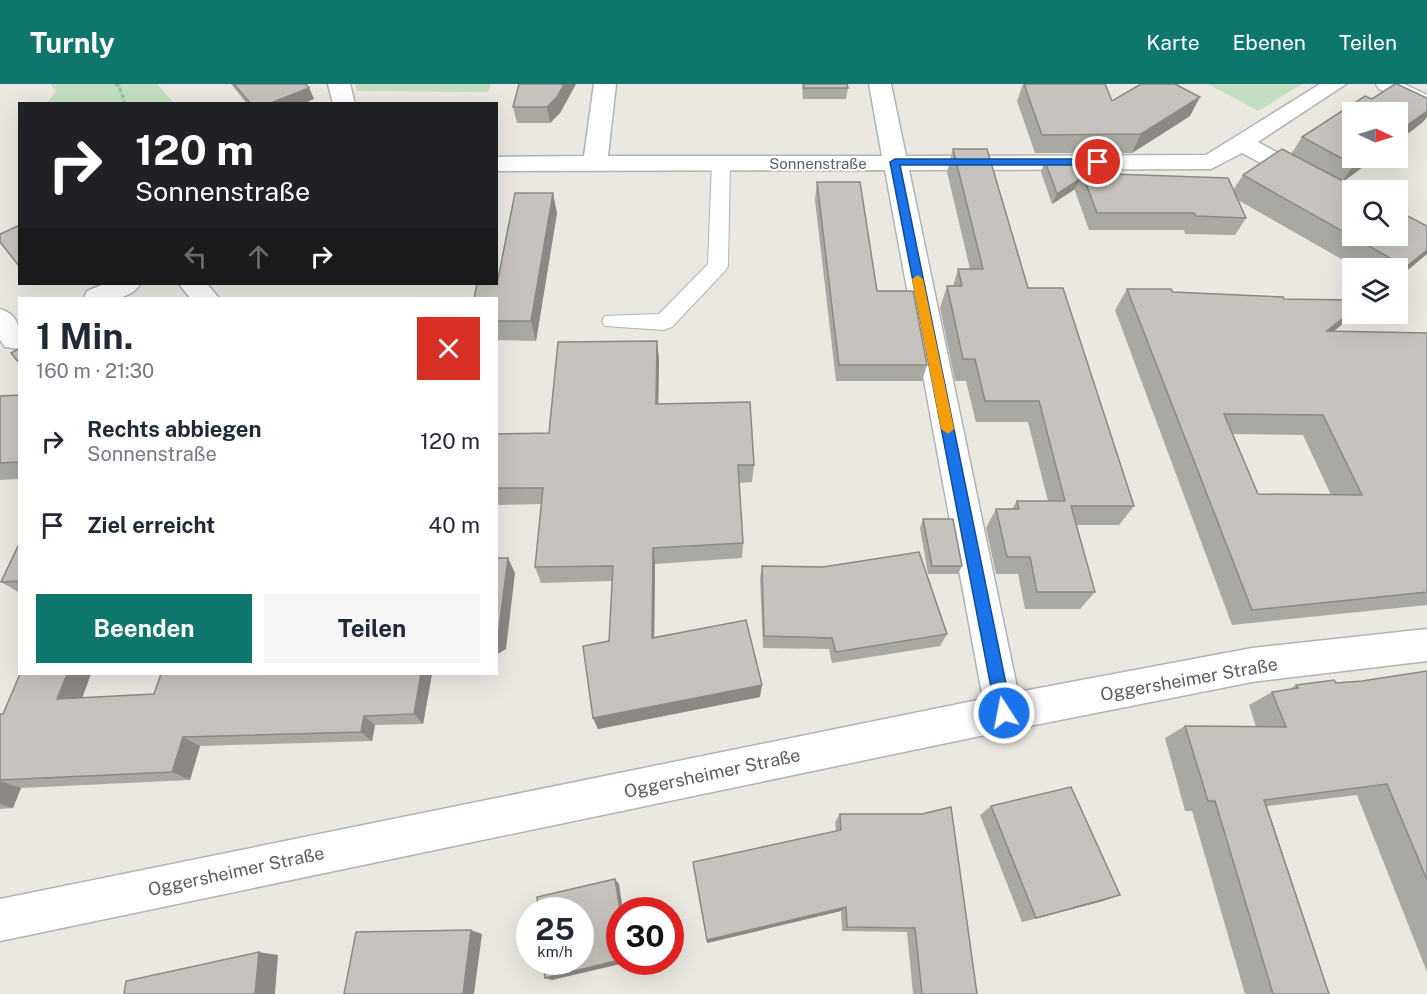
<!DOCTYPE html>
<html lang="de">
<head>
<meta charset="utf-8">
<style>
  body { margin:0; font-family:"Public Sans",sans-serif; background:#f6f6f7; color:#1f2937; height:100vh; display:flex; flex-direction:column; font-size:22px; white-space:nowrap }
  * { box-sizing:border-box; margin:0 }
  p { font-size:20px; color:#747a83 }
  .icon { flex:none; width:33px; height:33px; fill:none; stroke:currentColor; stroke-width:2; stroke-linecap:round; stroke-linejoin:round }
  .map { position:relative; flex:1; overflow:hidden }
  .panel { position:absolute; left:18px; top:213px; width:480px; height:378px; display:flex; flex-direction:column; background:#fff; border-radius:0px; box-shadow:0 6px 24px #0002 }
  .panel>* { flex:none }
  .top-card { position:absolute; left:18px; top:18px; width:480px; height:183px; border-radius:0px; box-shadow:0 6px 24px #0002; background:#202124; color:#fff; overflow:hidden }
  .needle { width:39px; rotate:94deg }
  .tools { position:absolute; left:1342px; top:18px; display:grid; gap:12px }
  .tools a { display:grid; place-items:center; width:66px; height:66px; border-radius:0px; background:#fff; box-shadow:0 6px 24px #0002; font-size:30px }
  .speed { position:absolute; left:516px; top:813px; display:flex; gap:12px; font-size:30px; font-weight:700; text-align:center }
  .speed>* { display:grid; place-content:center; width:78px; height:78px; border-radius:50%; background:#fff; box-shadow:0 6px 24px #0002; line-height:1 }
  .speed small { font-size:15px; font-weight:400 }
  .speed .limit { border:9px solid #d22; background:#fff; color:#111 }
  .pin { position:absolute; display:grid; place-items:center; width:51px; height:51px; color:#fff; margin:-26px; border:3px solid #fff; border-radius:50%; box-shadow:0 2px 6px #0007 }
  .me { position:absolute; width:66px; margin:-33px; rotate:349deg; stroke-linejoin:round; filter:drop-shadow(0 0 4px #0008) }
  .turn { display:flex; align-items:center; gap:21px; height:126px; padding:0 18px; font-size:27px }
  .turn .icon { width:78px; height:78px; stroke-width:2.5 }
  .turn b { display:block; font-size:42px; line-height:51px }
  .lanes { display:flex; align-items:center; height:57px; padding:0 18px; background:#0003; justify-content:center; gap:30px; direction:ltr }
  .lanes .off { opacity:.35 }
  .round { display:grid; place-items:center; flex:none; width:63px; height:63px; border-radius:0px; background:#f6f6f7 }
  .overview { display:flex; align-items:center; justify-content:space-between; height:102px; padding:0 18px }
  h1 { font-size:36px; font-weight:700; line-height:45px }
  .button { display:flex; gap:12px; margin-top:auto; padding:12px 18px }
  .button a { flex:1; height:69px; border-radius:0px; background:#0f766e; color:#fff; font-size:24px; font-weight:700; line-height:69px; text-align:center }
  .button a+a { background:#f6f6f7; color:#1f2937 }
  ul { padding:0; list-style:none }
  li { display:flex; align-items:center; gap:18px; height:84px; padding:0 18px }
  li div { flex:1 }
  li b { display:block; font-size:22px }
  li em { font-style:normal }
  header { display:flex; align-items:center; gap:36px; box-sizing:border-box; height:84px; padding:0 30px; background:#0f766e; color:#fff }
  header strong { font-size:28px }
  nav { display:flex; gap:33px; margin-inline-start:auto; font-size:21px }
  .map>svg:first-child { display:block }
</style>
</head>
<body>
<header>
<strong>Turnly</strong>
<nav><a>Karte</a><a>Ebenen</a><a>Teilen</a></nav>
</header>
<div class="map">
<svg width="1427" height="910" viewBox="0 0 1427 910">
  <rect width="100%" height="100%" fill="#ebe8e2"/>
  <!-- green -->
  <path fill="#c2e0c0" d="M 50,0 L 157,0 L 174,19 L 47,19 L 56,7 Z
    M 355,0 L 491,0 L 488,8 L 357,7 Z
    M 1208,0 L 1302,0 L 1258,27 Z"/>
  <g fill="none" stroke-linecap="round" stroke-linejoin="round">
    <defs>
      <path id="lane" d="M 721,73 L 730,79 L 728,182 L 725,187 L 672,243 L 664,246 L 605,242 L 602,237 L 605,232 L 659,230 L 708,180 L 712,79 Z"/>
      <path id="street" d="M 328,0 L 350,0 L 355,20 L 333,20 Z
        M 594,0 L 616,0 L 608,72 L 882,72 L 869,0 L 891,0 L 906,72 L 1206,71 L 1320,0 L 1346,0 L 1258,58 L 1353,110 L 1353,128 L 1242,69 L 1211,85 L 909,86 L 1018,608 L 1252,564 L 1427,545 L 1427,577 L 1252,598 L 1004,647 L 0,857 L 0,815 L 983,615 L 885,86 L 496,87 L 496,73 L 584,72 Z
        M 1376,0 L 1404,0 L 1427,11 L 1427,26 L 1379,5 Z
        M 104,200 L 140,200 C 129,219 103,214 84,214 L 87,207 Z
        M 179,200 L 207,200 L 219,214 L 190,214 Z
        M 0,225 C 20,231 20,246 20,265 L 5,263 L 0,256 Z"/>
    </defs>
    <!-- lane casing -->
    <use href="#lane" stroke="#afb2b6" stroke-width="2"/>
    <!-- street casing -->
    <use href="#street" stroke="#afb2b6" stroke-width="3"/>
    <!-- path -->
    <path stroke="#9ac0a3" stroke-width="3" stroke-dasharray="4.5 2" stroke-linecap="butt" d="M 115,0 L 119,2 L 125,20"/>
    <!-- lane -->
    <use href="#lane" fill="#fff" fill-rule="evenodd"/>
    <!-- street -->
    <use href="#street" fill="#fff" fill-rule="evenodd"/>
  </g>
  <!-- wall -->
  <path fill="#aaa8a3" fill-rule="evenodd" d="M 231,0 L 306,0 L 309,4 L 314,15 L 302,20 L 247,20 Z
    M 519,0 L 576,0 L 560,29 L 550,39 L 517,39 L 513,23 Z
    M 802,0 L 847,0 L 848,4 L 846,15 L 803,15 Z
    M 1023,0 L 1105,0 L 1112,17 L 1190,32 L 1132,69 L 1035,69 L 1017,17 Z
    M 1423,38 L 1343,98 L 1427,170 L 1398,194 L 1398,184 L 1357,184 L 1238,116 L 1246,134 L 1235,151 L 1185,150 L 1184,146 L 1089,146 L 1075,107 L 1075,105 L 1052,120 L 1041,88 L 1045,77 L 1108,77 L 1103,88 L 1100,90 L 1233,106 L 1243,91 L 1291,70 L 1302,53 Z
    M 953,65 L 1028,204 L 1134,422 L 1119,441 L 1076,441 L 1095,508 L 1080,525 L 1025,525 L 1018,490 L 996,490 L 986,444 L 996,425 L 1012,425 L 1017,417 L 1048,417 L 1028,338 L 976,338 L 966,297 L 955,297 L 940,224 L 947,202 L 953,202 L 958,185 L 970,185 L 947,88 Z
    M 817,98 L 877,207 L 927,281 L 922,297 L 836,297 L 815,116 Z
    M 557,129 L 536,257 L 496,256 L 496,214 Z
    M 1127,205 L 1284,215 L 1353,216 L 1353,229 L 1345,238 L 1333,248 L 1427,249 L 1427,521 L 1232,541 L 1115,226 ZM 1233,350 L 1303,351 L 1331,411 L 1258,410 Z
    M 657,257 L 659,276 L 658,320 L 754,381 L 752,398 L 739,399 L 743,459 L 742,474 L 655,480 L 654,554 L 760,613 L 598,645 L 593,634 L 609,557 L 613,497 L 541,499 L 535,483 L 541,420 L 496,421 L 496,350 L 549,349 Z
    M 20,311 L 20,395 L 0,396 L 0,312 Z
    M 923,435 L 962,482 L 958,490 L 928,490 L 920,444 Z
    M 20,458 L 20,509 L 1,498 Z
    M 762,482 L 947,550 L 940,562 L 832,579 L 829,565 L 763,564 L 760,495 Z
    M 1427,587 L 1427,888 L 1357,711 L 1267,722 L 1329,910 L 1245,910 L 1192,727 L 1185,727 L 1165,654 L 1185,642 L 1256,643 L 1249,621 L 1272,608 L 1288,606 L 1296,601 L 1336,599 L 1362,597 Z
    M 20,590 L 91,590 L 82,614 L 154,610 L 161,590 L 432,590 L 423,640 L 375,641 L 372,657 L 200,662 L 190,696 L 21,704 L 13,724 L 0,725 L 0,630 L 3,630 Z
    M 991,722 L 1103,817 L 1022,838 L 980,731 Z
    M 840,730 L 977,910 L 913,910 L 907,848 L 842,847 L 841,827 L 707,859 L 693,778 L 836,747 L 835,738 Z"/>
  <!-- shaded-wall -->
  <path fill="#8b8885" d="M 564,0 L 576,0 L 560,29 L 550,39 L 547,23 Z
    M 309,4 L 314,15 L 302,20 L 268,20 Z
    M 1200,13 L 1190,32 L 1132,69 L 1141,50 Z
    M 1427,27 L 1427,33 L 1423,38 L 1398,57 L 1398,48 Z
    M 1364,74 L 1375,74 L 1340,100 L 1354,81 Z
    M 1108,77 L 1103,88 L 1086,99 L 1084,93 Z
    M 1080,95 L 1075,105 L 1052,120 L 1057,110 Z
    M 553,109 L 557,129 L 536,257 L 531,237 Z
    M 1427,166 L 1427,170 L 1398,194 L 1398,192 L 1406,183 Z
    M 1353,226 L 1353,229 L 1345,238 L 1308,268 L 1327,247 Z
    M 657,257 L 659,276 L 658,338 L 656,320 Z
    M 653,464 L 655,480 L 654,568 L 652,554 Z
    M 508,474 L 515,489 L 506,565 L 496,571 L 496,553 Z
    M 67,590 L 91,590 L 78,625 L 57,615 Z
    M 421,590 L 432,590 L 423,640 L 414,630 Z
    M 762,601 L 760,613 L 598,645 L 593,634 Z
    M 364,632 L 375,641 L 372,657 L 361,648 Z
    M 183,653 L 200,662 L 190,696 L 172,688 Z
    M 0,697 L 21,704 L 13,724 L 0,720 Z
    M 615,795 L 619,800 L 623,826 L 620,826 Z
    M 1120,811 L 1103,817 L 1022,838 L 1036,834 Z
    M 846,823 L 841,827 L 707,859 L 707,856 Z
    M 471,846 L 482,850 L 474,910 L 463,910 Z
    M 259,868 L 278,871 L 275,910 L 255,910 Z
    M 620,876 L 620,878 L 629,878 L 552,896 L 545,894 Z"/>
  <!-- building -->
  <path fill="#c6c3be" stroke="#8b8885" stroke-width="1.5" fill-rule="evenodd" d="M 234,0 L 306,0 L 309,4 L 268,20 L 251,20 Z
    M 519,0 L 564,0 L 557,13 L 547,23 L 513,23 Z
    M 804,0 L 847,0 L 848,4 L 804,4 Z
    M 1024,0 L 1105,0 L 1112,17 L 1141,0 L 1175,0 L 1200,13 L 1141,50 L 1042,51 Z
    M 1395,0 L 1397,0 L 1427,14 L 1427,27 L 1398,48 L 1398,28 L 1353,28 L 1353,74 L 1364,74 L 1354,81 L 1302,53 L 1365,12 L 1372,15 Z
    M 953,65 L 987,65 L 1028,204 L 1063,204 L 1134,422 L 1071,422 L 1095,508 L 1037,508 L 1030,473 L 1007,473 L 996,425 L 1019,425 L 1017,417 L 1065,417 L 1039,317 L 985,317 L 975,275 L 963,275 L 947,202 L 962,202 L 958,185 L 983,185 Z
    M 1282,65 L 1360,106 L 1353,106 L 1353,152 L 1398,152 L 1398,127 L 1427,142 L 1427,166 L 1406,183 L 1243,91 Z
    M 1045,77 L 1108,77 L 1088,90 L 1082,89 L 1080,95 L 1057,110 Z
    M 1082,89 L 1228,94 L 1246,134 L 1196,132 L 1194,129 L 1097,129 Z
    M 817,98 L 860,98 L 877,207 L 913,207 L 927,281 L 839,281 Z
    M 515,109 L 553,109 L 531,237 L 496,237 L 496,214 L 474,214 L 477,200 L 497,200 Z
    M 20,141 L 20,182 L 19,182 L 0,158 L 0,150 Z
    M 1127,205 L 1171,205 L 1173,208 L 1283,213 L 1284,215 L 1353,216 L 1353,226 L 1327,247 L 1427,249 L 1427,508 L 1252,526 ZM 1224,330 L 1323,331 L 1362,411 L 1258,410 Z
    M 657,257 L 656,320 L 750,318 L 754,381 L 738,381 L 743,459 L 653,464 L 652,554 L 746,536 L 762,601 L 593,634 L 583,562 L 609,557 L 613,482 L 535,483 L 543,404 L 496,404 L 496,350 L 549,349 L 558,258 Z
    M 20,264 L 20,280 L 11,269 Z
    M 20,311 L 20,378 L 0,379 L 0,312 Z
    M 923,435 L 953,435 L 962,482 L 932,482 Z
    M 20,458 L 20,497 L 1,498 Z
    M 919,468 L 947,550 L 836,568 L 832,554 L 764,552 L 762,482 L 823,483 Z
    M 496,474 L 508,474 L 498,552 L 496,553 Z
    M 1427,587 L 1427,796 L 1387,700 L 1264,716 L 1329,910 L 1273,910 L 1215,717 L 1208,717 L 1185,642 L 1286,643 L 1272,608 L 1298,604 L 1296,601 L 1334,596 L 1336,599 L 1362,597 Z
    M 20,590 L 67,590 L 57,615 L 154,610 L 161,590 L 421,590 L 414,630 L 364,632 L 361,648 L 183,653 L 172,688 L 0,696 L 0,630 L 3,630 Z
    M 1071,703 L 1120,811 L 1036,834 L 991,722 Z
    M 951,723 L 977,910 L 922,910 L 915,844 L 847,843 L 846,823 L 707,856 L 693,778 L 841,746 L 840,730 L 922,730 Z
    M 615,795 L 620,826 L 620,876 L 545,894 L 543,878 L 580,878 L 580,826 L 538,826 L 537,813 Z
    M 471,846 L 463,910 L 344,910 L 356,848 Z
    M 259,868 L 255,910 L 124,910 L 126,897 Z"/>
  <!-- route -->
  <path fill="#1a73e8" stroke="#114b97" stroke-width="1.5" d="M 895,75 L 1098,75 L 1103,78 L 1098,81 L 900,81 L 1012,629 L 1009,634 L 1004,636 L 998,634 L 996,629 L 890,78 Z"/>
  <!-- slow -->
  <path fill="#f59e0b" d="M 918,191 L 923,195 L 954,345 L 948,350 L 941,345 L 912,195 Z"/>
  <g text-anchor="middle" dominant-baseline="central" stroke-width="4.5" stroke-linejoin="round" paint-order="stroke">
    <!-- far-street labels -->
    <g font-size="15" fill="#5a5d61" stroke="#fff">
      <text x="818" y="79">Sonnenstraße</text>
    </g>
    <!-- street labels -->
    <g font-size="18" fill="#5a5d61" stroke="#fff">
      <text transform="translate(1189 595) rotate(-10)">Oggersheimer Straße</text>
      <text transform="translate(712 689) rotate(-12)">Oggersheimer Straße</text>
      <text transform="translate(236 787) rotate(-12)">Oggersheimer Straße</text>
    </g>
  </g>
</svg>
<div class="tools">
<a><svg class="needle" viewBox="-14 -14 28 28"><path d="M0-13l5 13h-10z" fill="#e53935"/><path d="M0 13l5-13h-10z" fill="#747a83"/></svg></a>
<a><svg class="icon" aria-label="search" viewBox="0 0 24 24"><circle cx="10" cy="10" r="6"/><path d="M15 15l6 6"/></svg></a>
<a><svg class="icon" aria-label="layers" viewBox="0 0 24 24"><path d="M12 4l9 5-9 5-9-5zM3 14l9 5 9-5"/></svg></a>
</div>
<div class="speed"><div>25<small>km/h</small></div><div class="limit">30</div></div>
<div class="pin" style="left:1098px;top:78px;background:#d93025"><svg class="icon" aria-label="arrive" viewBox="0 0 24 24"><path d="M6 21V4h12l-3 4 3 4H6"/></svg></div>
<svg class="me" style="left:1004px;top:629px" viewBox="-20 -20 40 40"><circle r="17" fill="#1a73e8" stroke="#fff" stroke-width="3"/><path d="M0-11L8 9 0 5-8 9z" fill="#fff"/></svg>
<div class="top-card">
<div class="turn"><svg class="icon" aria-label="right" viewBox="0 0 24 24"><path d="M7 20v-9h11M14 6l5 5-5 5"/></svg><div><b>120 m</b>Sonnenstraße</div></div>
<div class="lanes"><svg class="icon off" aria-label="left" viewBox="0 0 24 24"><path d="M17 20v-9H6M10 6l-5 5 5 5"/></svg><svg class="icon off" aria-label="ahead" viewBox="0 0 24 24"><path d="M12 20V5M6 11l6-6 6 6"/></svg><svg class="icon" aria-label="right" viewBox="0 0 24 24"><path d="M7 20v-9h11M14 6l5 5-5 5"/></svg></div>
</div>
<section class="panel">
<div class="overview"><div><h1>1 Min.</h1><p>160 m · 21:30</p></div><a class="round" style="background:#d93025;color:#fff"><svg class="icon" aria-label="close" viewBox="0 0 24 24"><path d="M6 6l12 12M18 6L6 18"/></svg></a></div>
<ul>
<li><svg class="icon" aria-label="right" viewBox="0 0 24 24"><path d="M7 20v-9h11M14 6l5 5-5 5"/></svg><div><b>Rechts abbiegen</b><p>Sonnenstraße</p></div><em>120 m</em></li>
<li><svg class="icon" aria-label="arrive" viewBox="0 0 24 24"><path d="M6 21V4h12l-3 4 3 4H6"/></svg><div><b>Ziel erreicht</b></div><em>40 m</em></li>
</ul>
<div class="button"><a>Beenden</a><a>Teilen</a></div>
</section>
</div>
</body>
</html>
